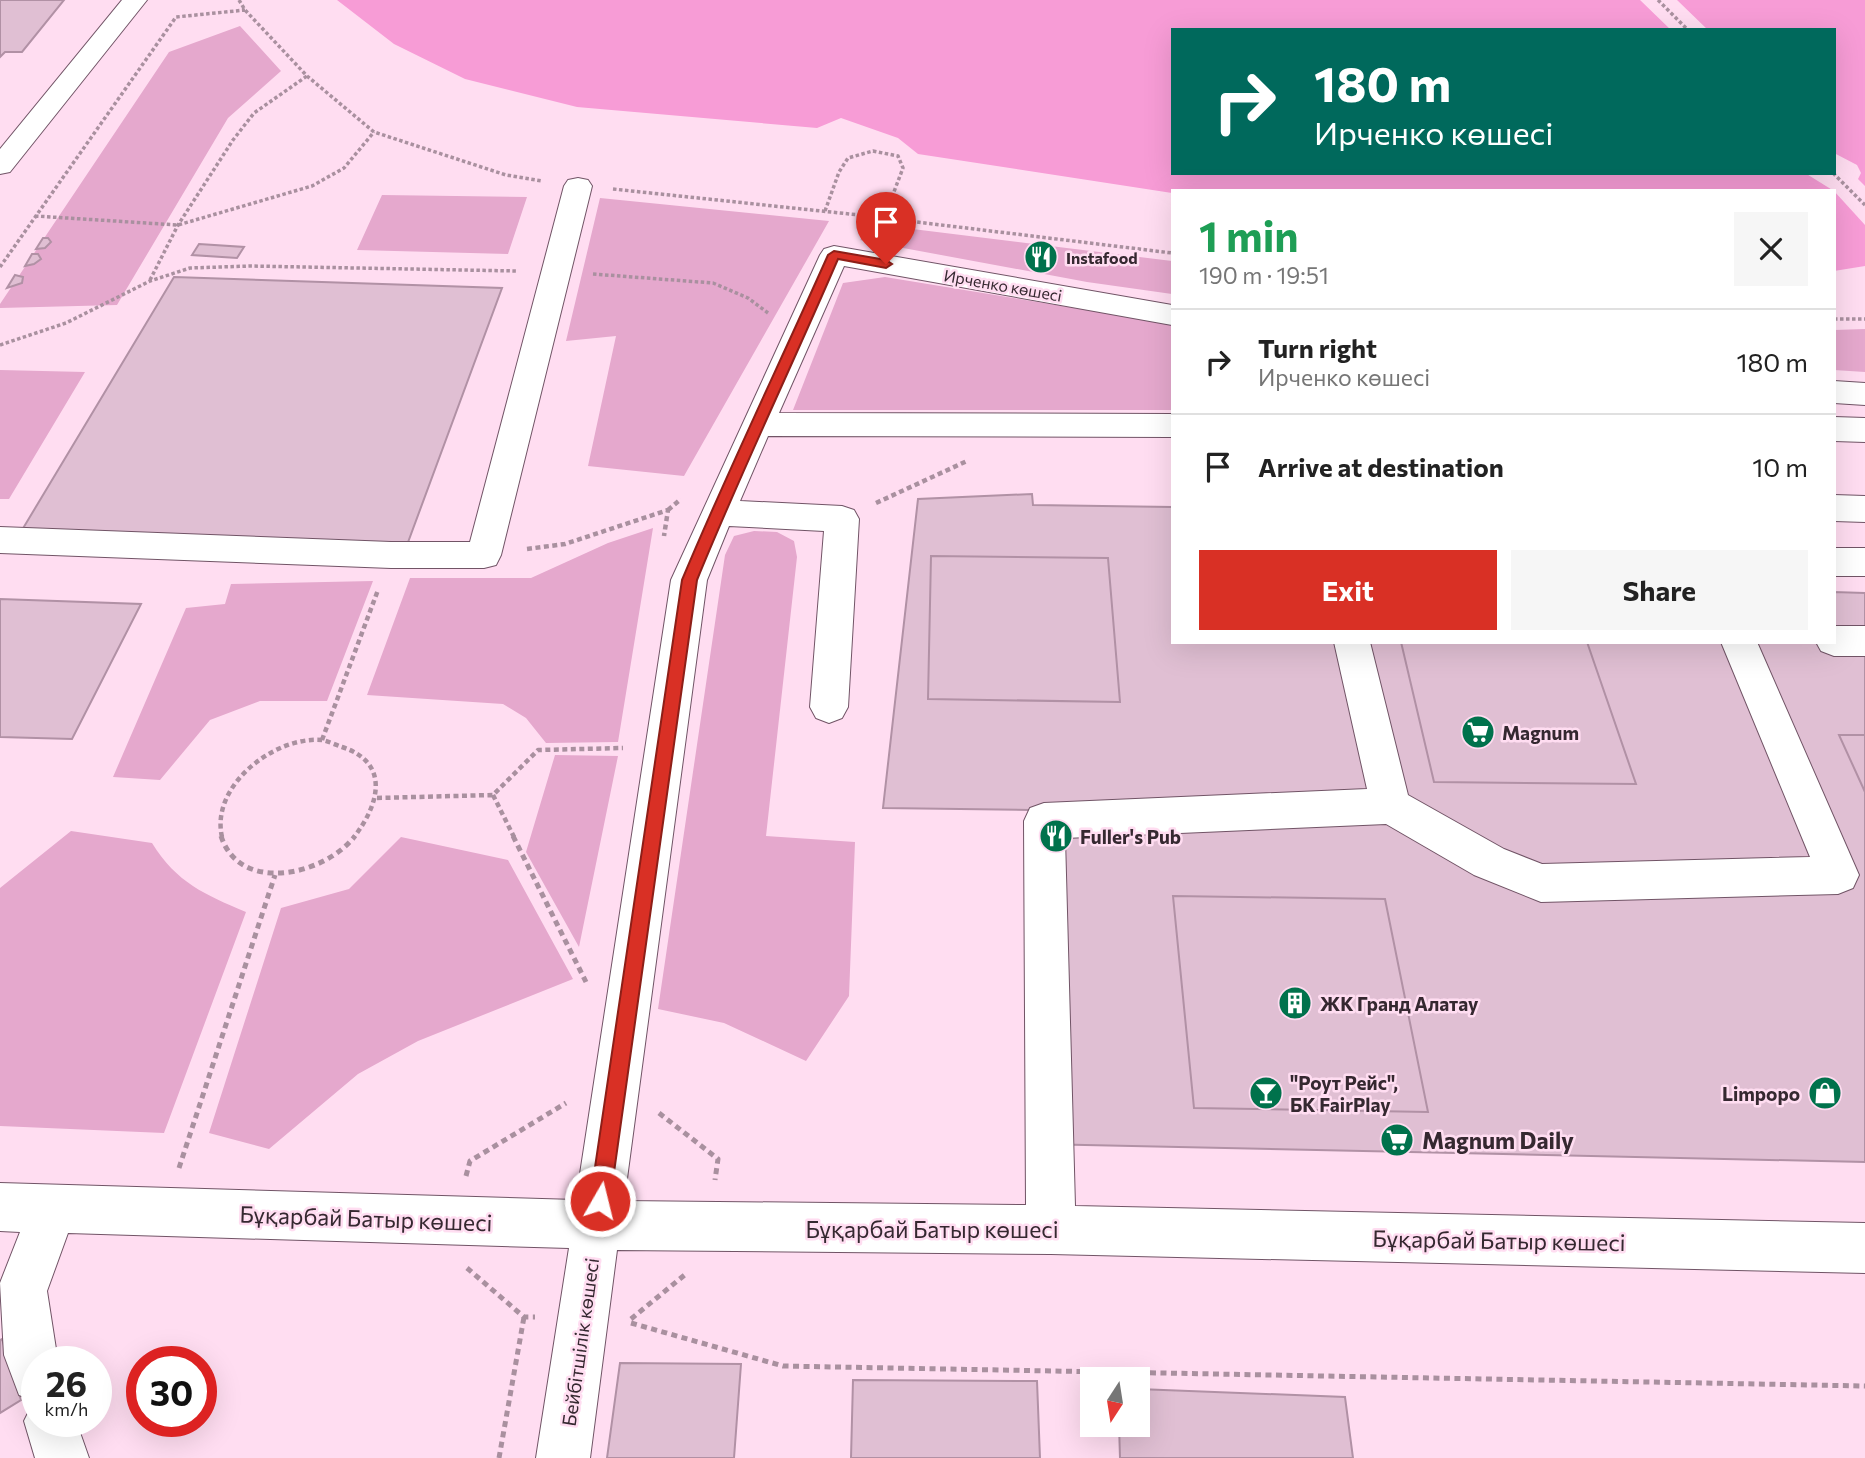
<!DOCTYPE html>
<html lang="en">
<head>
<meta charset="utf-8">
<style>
  body { margin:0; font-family:Commissioner,sans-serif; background:#f6f6f6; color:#222; height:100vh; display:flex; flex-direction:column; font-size:26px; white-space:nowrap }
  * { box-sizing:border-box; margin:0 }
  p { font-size:23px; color:#767676 }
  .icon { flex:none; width:38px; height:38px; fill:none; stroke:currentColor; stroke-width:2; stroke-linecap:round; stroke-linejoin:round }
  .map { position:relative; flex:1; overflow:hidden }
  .side { position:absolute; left:1171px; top:189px; width:665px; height:455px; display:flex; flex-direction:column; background:#fff; border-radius:0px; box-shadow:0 7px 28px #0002 }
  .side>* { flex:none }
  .guide { position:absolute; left:1171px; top:28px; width:665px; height:147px; border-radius:0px; box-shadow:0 7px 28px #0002; background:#00695c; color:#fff; overflow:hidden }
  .needle { width:46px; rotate:192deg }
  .controls { position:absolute; left:1080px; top:1367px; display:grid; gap:14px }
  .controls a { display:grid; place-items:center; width:70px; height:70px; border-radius:0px; background:#fff; box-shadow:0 7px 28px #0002; font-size:35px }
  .speed { position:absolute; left:21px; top:1346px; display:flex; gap:14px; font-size:35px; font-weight:700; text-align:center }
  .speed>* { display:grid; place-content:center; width:91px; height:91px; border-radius:50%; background:#fff; box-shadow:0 7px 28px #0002; line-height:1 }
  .speed small { font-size:18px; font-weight:400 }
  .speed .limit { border:10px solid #d22; background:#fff; color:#111 }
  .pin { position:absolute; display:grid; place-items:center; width:60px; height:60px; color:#fff; margin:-72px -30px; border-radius:50% 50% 50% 0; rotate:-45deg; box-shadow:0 0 7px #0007 }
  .pin .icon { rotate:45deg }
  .me { position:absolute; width:77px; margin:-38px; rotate:8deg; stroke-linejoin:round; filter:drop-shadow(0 0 5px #0008) }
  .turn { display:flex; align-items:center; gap:24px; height:147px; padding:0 28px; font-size:32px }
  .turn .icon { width:91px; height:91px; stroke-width:2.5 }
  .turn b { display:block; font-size:49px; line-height:60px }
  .round { display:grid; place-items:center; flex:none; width:74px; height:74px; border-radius:0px; background:#f6f6f6 }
  .summary { display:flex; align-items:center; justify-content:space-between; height:119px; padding:0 28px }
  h1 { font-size:42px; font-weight:700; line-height:52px; color:#1e9e55 }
  .action { display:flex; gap:14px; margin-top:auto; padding:14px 28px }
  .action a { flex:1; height:80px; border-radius:0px; background:#d93025; color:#fff; font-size:28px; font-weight:700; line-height:80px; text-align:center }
  .action a+a { background:#f6f6f6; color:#222 }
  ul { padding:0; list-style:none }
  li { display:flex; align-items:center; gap:21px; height:105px; padding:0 28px; border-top:2px solid #e0e0e0 }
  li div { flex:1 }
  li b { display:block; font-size:26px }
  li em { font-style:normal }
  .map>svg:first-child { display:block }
</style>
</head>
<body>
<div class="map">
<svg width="1865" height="1458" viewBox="0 0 1865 1458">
  <rect width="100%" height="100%" fill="#ffddf1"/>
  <!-- green -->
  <path fill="#e5a8cd" d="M 240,26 L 281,71 L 228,118 L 117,305 L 0,308 L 0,304 L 169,52 Z
    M 382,195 L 527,197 L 508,254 L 357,250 Z
    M 600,198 L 829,221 L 684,476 L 588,466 L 616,336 L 566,341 Z
    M 880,225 L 1172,261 L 1172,294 L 1087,282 L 860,240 Z
    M 885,277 L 1172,324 L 1172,410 L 793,410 L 843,283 Z
    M 1865,329 L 1865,372 L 1834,370 L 1834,330 Z
    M 0,370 L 85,372 L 9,499 L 0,499 Z
    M 653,528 L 618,742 L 546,743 L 526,718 L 503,704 L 367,695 L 410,578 L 531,578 L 608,543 Z
    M 754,531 L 777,532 L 794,541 L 797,557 L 766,836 L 855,842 L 849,996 L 806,1061 L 724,1023 L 658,1009 L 725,555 L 734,536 Z
    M 373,581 L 327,701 L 260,701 L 210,720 L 160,780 L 113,777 L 186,608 L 225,604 L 231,584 Z
    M 555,755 L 618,756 L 579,947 L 526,852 Z
    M 71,831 L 152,843 C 177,883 204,894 246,912 L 164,1133 L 0,1126 L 0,888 Z
    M 401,837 L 508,860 L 573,979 L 418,1041 L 358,1074 L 269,1149 L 209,1133 L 281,908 L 349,889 Z"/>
  <!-- water -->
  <path fill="#f79cd6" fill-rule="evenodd" d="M 337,0 L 1865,0 L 1865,266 L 1834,271 L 1834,191 L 1172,191 L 1172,193 L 918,154 L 898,138 L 841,118 L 817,128 L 577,107 L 465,79 L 394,44 ZM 1172,30 L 1834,30 L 1834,173 L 1172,173 Z"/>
  <!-- pier -->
  <path fill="#ffddf1" d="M 1640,0 L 1677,0 L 1708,30 L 1671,30 Z
    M 1834,153 L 1857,165 L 1861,173 L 1858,179 L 1865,186 L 1865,225 L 1834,191 L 1805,173 L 1834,173 Z"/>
  <!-- building -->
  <path fill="#e0bfd3" stroke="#b191a5" stroke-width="2" d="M 0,0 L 64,0 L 22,52 L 5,52 L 0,57 Z
    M 43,238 L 48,238 L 51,242 L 45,248 L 36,249 Z
    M 199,244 L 244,247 L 237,258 L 192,255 Z
    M 32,254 L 38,254 L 41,259 L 34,264 L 25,266 Z
    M 15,275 L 23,277 L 22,283 L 7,288 Z
    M 174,277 L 502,288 L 407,545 L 22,530 Z
    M 1032,494 L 1033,505 L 1172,507 L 1172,642 L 1834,642 L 1834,592 L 1865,593 L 1865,1162 L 1039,1144 L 1030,810 L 883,808 L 918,499 Z
    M 931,556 L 1108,558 L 1120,702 L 928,699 Z
    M 0,599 L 141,604 L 72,739 L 0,737 Z
    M 1401,642 L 1587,642 L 1636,784 L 1434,782 Z
    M 1839,735 L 1865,735 L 1865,792 Z
    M 1173,896 L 1385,899 L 1428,1112 L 1194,1108 Z
    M 2,1339 L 21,1400 L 0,1413 L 0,1340 Z
    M 620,1363 L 741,1364 L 734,1458 L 607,1458 Z
    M 853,1380 L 1037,1381 L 1040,1458 L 851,1458 Z
    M 1138,1389 L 1345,1397 L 1353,1458 L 1120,1458 L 1119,1424 L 1138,1424 Z"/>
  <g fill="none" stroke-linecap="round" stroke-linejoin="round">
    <defs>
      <path id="minor" d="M 122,0 L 147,0 L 10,172 L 0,174 L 0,149 Z
        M 578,178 L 588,180 L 592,186 L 501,555 L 496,565 L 484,568 L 391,568 L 0,553 L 0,527 L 391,542 L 470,542 L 564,186 L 568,180 Z
        M 834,246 L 1172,305 L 1172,325 L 844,266 L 779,413 L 1172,414 L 1172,437 L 768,436 L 740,501 L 842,506 L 854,510 L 859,519 L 848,707 L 842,718 L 829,723 L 816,718 L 810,707 L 824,531 L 729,526 L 707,580 L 624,1201 L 1026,1205 L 1024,821 L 1030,808 L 1044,803 L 1367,789 L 1334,642 L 1370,642 L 1408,795 L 1504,849 L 1542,864 L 1810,857 L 1721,642 L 1757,642 L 1859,875 L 1853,888 L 1838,894 L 1541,902 L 1474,875 L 1386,824 L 1065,838 L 1075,1206 L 1865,1223 L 1865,1273 L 1051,1254 L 617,1250 L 590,1458 L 536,1458 L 569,1248 L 68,1233 L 47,1291 L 58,1362 L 37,1362 L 37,1421 L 76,1421 L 89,1458 L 35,1458 L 24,1421 L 34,1401 L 19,1395 L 4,1355 L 0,1283 L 20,1232 L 0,1231 L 0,1183 L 576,1200 L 671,580 L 820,255 L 824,249 Z
        M 1834,381 L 1865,383 L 1865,405 L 1834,403 Z
        M 1834,417 L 1865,418 L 1865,442 L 1834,441 Z
        M 1834,495 L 1865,496 L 1865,522 L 1834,521 Z
        M 1834,548 L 1865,548 L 1865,576 L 1834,576 Z
        M 1834,626 L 1865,626 L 1865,656 L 1834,656 L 1821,651 L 1816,642 L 1834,642 Z"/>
    </defs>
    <!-- minor casing -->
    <use href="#minor" stroke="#715466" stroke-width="2"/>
    <!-- path-far2 -->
    <path stroke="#a9909f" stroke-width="3.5" stroke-dasharray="3.5 2.5" stroke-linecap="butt" d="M 239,0 L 245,10 L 307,76 L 374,132 L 506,175 L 542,181
      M 1658,0 L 1688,30
      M 1833,173 L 1865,205
      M 613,189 L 859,215 L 1172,253
      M 825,211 L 839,172 L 848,158 L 873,151 L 898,156 L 903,168 L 884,218
      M 35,216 L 178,225 L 312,186 L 344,168 L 374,132
      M 0,267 L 176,17 L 245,10
      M 593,274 L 713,283 L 748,298 L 768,313
      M 150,280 L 178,225 L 233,140 L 254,113 L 307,76
      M 1834,319 L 1865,319
      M 0,345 L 66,323 L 150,281 L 190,268 L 250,266 L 517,271"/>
    <!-- path-far1 -->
    <path stroke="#a9909f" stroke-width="4.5" stroke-dasharray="5 3.5" stroke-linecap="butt" d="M 876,503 L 967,461
      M 668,510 L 681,499
      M 527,549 L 565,544 L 668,510 L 664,536
      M 322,740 L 378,590
      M 493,795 L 514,837
      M 377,798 L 493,795 L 538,750 L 623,748
      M 222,837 C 210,786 274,736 322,740 C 328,741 336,745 342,747 C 391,763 379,805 354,837"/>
    <!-- path -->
    <path stroke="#a9909f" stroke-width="5" stroke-dasharray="6 4.5" stroke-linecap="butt" d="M 221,836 C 240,895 325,875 355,836
      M 513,836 L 586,982
      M 659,1113 L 718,1159 L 715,1180
      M 179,1168 L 275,875
      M 466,1176 L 470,1161 L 566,1103
      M 467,1268 L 524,1317 L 535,1317
      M 631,1319 L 687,1273
      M 631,1323 L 783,1366 L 1865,1386
      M 499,1458 L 524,1317"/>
    <!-- minor -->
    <use href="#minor" fill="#fff" fill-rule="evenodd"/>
  </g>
  <!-- route -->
  <path fill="#d93025" stroke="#8d1f18" stroke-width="2" d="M 834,251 L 886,260 L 892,264 L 886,268 L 838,259 C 792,366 741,472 697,580 L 610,1201 L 607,1208 L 600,1211 L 593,1208 L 590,1201 L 682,580 C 728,470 780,363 828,255 Z"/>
  <!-- icons -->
  <defs>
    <symbol id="restaurant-disc" viewBox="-11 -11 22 22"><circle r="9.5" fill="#00724c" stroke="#ffddf1"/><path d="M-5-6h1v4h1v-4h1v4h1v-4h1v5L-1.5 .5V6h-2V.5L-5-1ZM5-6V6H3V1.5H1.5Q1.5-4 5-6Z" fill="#fff"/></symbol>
    <symbol id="supermarket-disc" viewBox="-11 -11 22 22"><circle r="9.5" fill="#00724c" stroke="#ffddf1"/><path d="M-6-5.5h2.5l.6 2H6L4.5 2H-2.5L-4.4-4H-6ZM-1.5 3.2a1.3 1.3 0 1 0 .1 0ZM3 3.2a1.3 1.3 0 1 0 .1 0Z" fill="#fff"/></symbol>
    <symbol id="building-disc" viewBox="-11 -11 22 22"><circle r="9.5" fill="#00724c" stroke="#ffddf1"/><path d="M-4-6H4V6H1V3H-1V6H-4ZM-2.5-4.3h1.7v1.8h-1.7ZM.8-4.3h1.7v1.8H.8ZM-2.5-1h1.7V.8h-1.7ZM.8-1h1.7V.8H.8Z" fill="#fff"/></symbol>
    <symbol id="bar-disc" viewBox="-11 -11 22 22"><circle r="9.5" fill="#00724c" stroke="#ffddf1"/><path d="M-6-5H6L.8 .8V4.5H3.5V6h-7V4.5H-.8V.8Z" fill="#fff"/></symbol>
    <symbol id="shop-disc" viewBox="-11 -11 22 22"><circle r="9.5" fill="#00724c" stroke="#ffddf1"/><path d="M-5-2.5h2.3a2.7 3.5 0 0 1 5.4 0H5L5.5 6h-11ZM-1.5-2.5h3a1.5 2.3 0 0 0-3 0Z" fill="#fff"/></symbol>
  </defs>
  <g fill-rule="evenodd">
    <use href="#restaurant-disc" x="1022" y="238" width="38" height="38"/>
    <use href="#supermarket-disc" x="1459" y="713" width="38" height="38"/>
    <use href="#restaurant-disc" x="1037" y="817" width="38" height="38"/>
    <use href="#building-disc" x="1276" y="984" width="38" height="38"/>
    <use href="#bar-disc" x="1247" y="1074" width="38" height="38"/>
    <use href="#shop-disc" x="1806" y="1074" width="38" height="38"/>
    <use href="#supermarket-disc" x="1378" y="1121" width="38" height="38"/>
  </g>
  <g text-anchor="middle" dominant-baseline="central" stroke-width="5" stroke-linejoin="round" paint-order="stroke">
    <!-- far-poi labels -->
    <g font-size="16" font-weight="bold" fill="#352830" stroke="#ffddf1" text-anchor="start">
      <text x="1066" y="257">Instafood</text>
    </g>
    <!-- far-street labels -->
    <g font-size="16" fill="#352830" stroke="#ffddf1">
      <text transform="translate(1003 285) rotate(10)">Ирченко көшесі</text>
    </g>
    <!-- poi labels -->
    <g font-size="19" font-weight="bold" fill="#352830" stroke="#ffddf1" text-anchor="start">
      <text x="1502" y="732">Magnum</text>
      <text x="1080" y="836">Fuller's Pub</text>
      <text x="1320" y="1003">ЖК Гранд Алатау</text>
      <text x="1290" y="1082">"Роут Рейс",<tspan x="1290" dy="22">БК FairPlay</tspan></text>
      <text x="1800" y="1093" text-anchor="end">Limpopo</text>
    </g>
    <!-- street labels -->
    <g font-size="19" fill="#352830" stroke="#ffddf1">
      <text transform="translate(580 1342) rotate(-82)">Бейбітшілік көшесі</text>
    </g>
    <!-- near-poi labels -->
    <g font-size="23" font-weight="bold" fill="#352830" stroke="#ffddf1" text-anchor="start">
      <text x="1422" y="1140">Magnum Daily</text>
    </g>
    <!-- near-street labels -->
    <g font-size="23" fill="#352830" stroke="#ffddf1">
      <text transform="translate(366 1218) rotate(2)">Бұқарбай Батыр көшесі</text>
      <text x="932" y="1229">Бұқарбай Батыр көшесі</text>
      <text transform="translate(1499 1240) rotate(1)">Бұқарбай Батыр көшесі</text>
    </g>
  </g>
</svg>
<div class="controls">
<a><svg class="needle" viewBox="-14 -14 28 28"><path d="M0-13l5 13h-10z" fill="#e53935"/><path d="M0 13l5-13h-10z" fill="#767676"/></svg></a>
</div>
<div class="speed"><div>26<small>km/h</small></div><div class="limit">30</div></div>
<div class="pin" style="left:886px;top:264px;background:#d93025"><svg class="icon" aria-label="arrive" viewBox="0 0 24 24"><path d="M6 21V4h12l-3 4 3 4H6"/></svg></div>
<svg class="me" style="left:600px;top:1201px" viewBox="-20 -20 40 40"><circle r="17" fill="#d93025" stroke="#fff" stroke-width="3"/><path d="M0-11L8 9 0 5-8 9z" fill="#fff"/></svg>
<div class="guide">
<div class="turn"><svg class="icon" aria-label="right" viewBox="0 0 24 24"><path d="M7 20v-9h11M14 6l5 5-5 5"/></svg><div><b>180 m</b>Ирченко көшесі</div></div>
</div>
<section class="side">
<div class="summary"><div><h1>1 min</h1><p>190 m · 19:51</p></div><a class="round"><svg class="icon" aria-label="close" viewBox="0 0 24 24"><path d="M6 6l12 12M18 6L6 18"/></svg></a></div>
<ul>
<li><svg class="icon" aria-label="right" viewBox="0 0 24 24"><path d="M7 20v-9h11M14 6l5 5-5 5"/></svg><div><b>Turn right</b><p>Ирченко көшесі</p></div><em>180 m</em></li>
<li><svg class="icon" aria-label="arrive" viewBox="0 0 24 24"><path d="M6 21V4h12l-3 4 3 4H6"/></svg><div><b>Arrive at destination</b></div><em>10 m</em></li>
</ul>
<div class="action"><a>Exit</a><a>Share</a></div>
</section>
</div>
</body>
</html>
